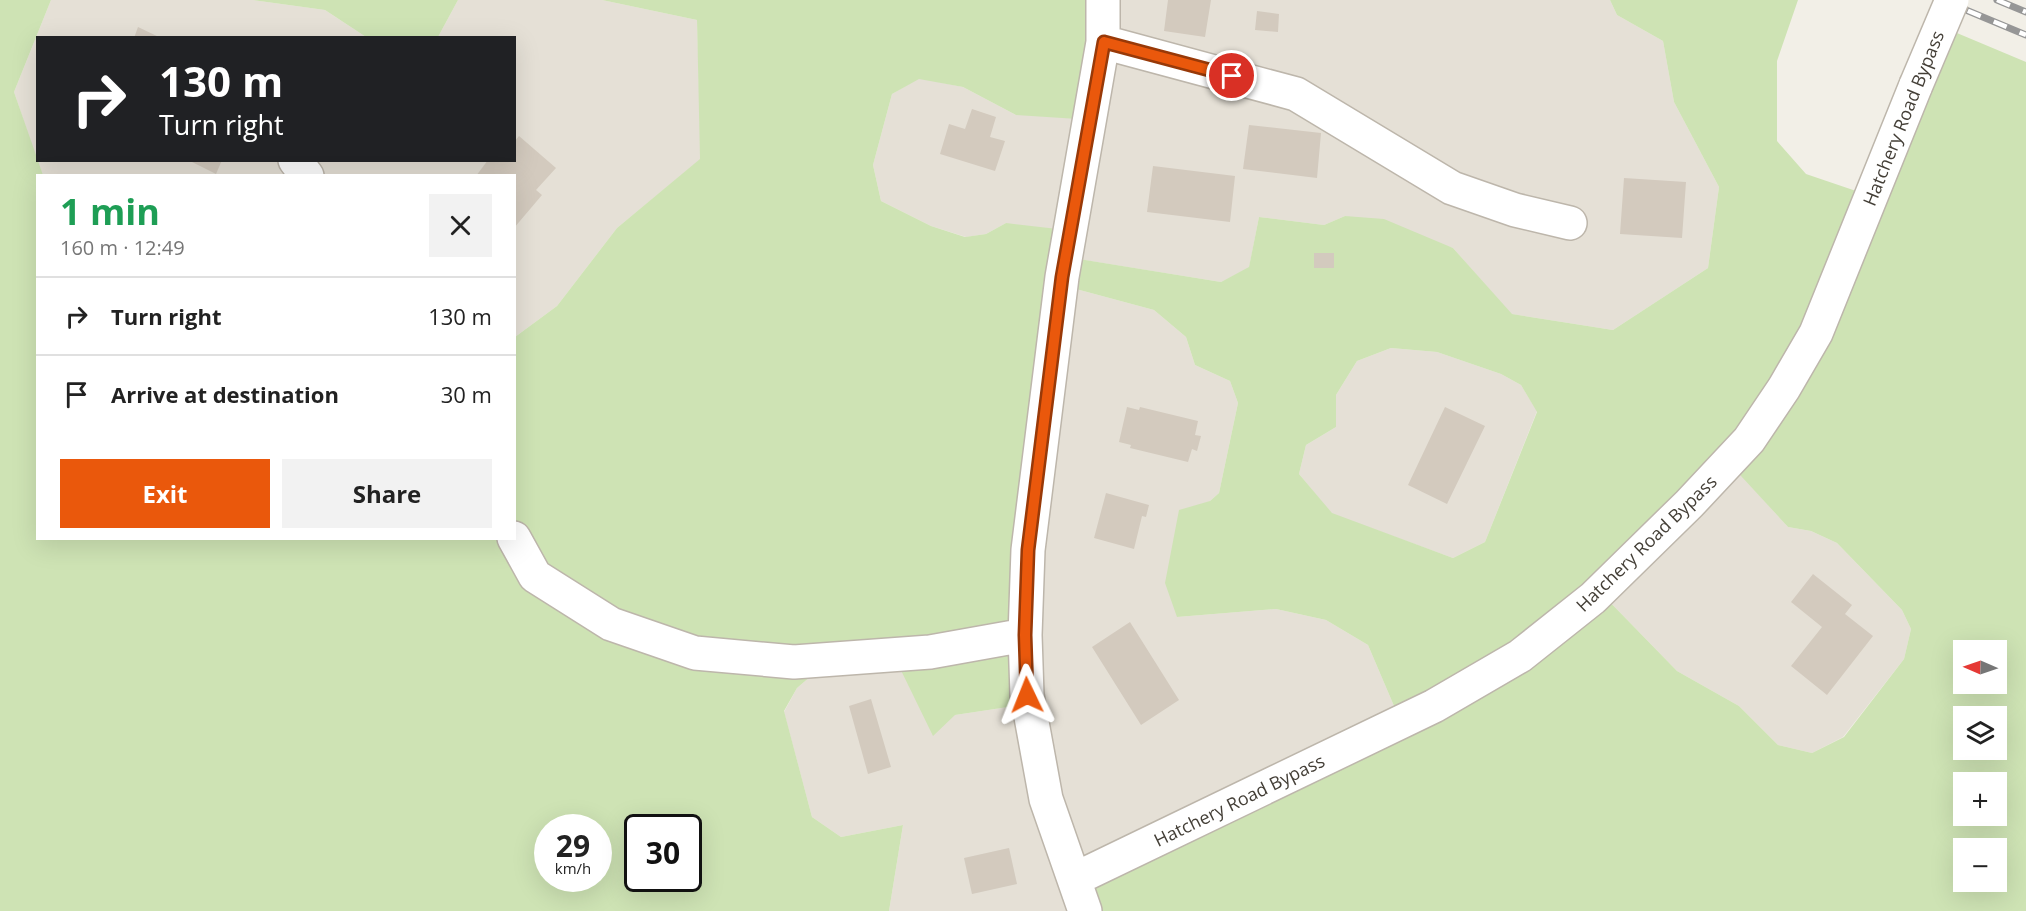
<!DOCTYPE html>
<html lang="en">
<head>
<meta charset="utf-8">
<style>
  body { margin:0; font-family:"Open Sans",sans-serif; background:#f2f2f2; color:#222; height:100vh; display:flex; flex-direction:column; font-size:22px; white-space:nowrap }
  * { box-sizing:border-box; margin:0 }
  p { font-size:20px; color:#767676 }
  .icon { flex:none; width:33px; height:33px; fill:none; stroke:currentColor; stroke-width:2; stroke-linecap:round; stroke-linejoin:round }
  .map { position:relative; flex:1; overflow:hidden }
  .side { position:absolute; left:36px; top:174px; width:480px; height:366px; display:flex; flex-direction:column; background:#fff; border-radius:0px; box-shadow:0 6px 24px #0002 }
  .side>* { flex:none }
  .top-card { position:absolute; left:36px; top:36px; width:480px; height:126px; border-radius:0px; box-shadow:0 6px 24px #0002; background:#202124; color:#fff; overflow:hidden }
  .needle { width:39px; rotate:272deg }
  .controls { position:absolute; left:1953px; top:640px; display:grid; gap:12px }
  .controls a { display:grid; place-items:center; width:54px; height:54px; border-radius:0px; background:#fff; box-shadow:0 6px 24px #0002; font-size:30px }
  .speed { position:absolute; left:534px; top:814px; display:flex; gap:12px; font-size:30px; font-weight:700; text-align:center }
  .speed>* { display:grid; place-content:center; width:78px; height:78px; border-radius:50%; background:#fff; box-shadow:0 6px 24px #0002; line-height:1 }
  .speed small { font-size:15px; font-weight:400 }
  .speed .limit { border:3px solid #111; border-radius:9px; background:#fff; color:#111 }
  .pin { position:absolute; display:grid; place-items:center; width:51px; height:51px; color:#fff; margin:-26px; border:3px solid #fff; border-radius:50%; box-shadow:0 2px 6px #0007 }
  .me { position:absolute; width:66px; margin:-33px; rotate:358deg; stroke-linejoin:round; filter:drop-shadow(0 0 4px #0008) }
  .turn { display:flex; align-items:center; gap:21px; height:126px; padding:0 24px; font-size:27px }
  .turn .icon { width:78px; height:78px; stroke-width:2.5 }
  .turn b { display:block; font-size:42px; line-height:51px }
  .round { display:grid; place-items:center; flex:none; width:63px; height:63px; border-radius:0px; background:#f2f2f2 }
  .head { display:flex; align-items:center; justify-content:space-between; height:102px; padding:0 24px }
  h1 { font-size:36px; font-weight:700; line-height:45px; color:#1e9e55 }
  .cta { display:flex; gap:12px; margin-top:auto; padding:12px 24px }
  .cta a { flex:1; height:69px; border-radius:0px; background:#ea580c; color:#fff; font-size:24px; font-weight:700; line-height:69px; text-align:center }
  .cta a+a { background:#f2f2f2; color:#222 }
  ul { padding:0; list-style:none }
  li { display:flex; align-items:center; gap:18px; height:78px; padding:0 24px; border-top:2px solid #e0e0e0 }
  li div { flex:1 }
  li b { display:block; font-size:22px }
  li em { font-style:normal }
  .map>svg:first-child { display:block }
</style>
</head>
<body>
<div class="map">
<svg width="2026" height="911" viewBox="0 0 2026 911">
  <rect width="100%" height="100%" fill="#f2efe7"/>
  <!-- residential -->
  <path fill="#e5e0d6" d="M 51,0 L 253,0 L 325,10 L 366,37 L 38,38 L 37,160 L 14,92 Z
    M 458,0 L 602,0 L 697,20 L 701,159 L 617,228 L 557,306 L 515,337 L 514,176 L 43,176 L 38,161 L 514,160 L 514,38 L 438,37 Z
    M 1108,0 L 1610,0 L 1617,15 L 1663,41 L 1674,102 L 1719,187 L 1708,268 L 1613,330 L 1511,314 L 1453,248 L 1345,216 L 1324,225 L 1259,217 L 1249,268 L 1221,282 L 1078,259 L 1006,223 L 986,234 L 966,237 L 931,226 L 881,201 L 873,165 L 892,94 L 919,78 L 963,87 L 1016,115 Z
    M 1076,289 L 1154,310 L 1186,337 L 1195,365 L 1230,381 L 1238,403 L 1219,493 L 1210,501 L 1177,617 L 1276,609 L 1326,620 L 1368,645 L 1400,720 L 1081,911 L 889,911 L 903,825 L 841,837 L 812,817 L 784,712 L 797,688 L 839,652 L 894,656 L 955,715 L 1022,705 Z
    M 1391,348 L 1437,352 L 1501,374 L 1521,385 L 1537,411 L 1485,542 L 1453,558 L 1332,514 L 1299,474 L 1306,445 L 1336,427 L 1336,395 L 1357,361 Z
    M 1731,464 L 1788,527 L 1811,531 L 1837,543 L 1902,610 L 1911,629 L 1904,659 L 1843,737 L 1812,753 L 1778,745 L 1739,706 L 1677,671 L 1600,592 Z"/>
  <!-- green -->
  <path fill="#cee3b4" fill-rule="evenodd" d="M 0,0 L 51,0 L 14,92 L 43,175 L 38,176 L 38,538 L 514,538 L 515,337 L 557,306 L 617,228 L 700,159 L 697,20 L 602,0 L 1108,0 L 1093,120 L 1016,115 L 963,87 L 919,79 L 892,94 L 873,165 L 881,201 L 931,226 L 965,237 L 986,234 L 1006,223 L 1075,231 L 1079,259 L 1221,282 L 1249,267 L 1259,217 L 1324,225 L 1345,216 L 1384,219 L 1453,248 L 1512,314 L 1613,330 L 1708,268 L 1719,187 L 1674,102 L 1663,41 L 1617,15 L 1610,0 L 1798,0 L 1777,61 L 1777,141 L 1806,174 L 1859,192 L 1945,28 L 2026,62 L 2026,911 L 1081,911 L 1074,881 L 1400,720 L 1368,645 L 1326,620 L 1276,609 L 1177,617 L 1165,583 L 1179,510 L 1210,501 L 1219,493 L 1238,403 L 1230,381 L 1195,365 L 1186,337 L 1154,310 L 1076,289 L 1022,705 L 955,715 L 933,736 L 894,656 L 839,652 L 797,688 L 784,711 L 812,817 L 841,837 L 903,825 L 889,911 L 0,911 ZM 1391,348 L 1437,352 L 1501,374 L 1521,385 L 1537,412 L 1485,542 L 1453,558 L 1332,513 L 1299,474 L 1306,445 L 1336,427 L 1336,395 L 1357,361 ZM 1730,464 L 1788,527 L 1811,531 L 1837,543 L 1902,610 L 1911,629 L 1904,659 L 1844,737 L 1812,753 L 1778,745 L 1739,706 L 1677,671 L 1600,592 ZM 1964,651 L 1996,651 L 1996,684 L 1964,684 ZM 1964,717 L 1996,717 L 1996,750 L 1964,750 ZM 1964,783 L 1996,783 L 1996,816 L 1964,816 ZM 548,828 L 598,828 L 598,879 L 548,879 ZM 638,828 L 688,828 L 688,879 L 638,879 ZM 1964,849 L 1996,849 L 1996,882 L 1964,882 Z
    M 253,0 L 458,0 L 438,37 L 366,37 L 325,10 Z"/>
  <!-- building -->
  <path fill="#d3cabe" d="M 1168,0 L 1211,0 L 1205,37 L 1164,31 Z
    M 1257,11 L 1279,14 L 1278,32 L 1255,30 Z
    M 138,27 L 161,38 L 134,38 Z
    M 972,109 L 996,117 L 990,137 L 1005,141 L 995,171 L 940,154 L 949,124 L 965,129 Z
    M 1249,125 L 1321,133 L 1317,178 L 1243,169 Z
    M 519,136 L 556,168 L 536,190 L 542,195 L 514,228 L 514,176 L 476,176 L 488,160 L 514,160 L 514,142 Z
    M 188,160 L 222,160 L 216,174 Z
    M 1153,166 L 1235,176 L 1230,222 L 1147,212 Z
    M 1624,178 L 1686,182 L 1682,238 L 1620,234 Z
    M 1314,253 L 1334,253 L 1334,268 L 1314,268 Z
    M 1127,407 L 1139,410 L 1140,407 L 1198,421 L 1195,435 L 1201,436 L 1197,451 L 1192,449 L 1188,462 L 1130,448 L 1131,445 L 1119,442 Z
    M 1445,407 L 1485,426 L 1447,504 L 1408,485 Z
    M 1106,493 L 1149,505 L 1146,517 L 1142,516 L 1134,549 L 1094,538 Z
    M 1813,574 L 1852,605 L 1845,614 L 1873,636 L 1827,695 L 1791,666 L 1822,627 L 1791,602 Z
    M 1130,622 L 1179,700 L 1141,725 L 1092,647 Z
    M 871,699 L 891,767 L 868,774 L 849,706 Z
    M 1009,848 L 1017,884 L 972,894 L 964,858 Z"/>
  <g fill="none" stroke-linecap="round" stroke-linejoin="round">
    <defs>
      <path id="minor" d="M 1103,42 L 1296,94 L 1452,188 L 1515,210 L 1570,223
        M 295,160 L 307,176
        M 514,538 L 535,576 L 611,624 L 695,653 L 794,662 L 930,652 L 1025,635
        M 1075,879 L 1434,706 L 1520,656 L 1593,598 L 1689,504 L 1749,440 L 1784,388 L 1816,333 L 1916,85
        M 1085,911 L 1046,799 L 1027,695 L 1025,635 L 1028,550 L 1062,277 L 1103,42 L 1103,0"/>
    </defs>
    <!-- minor casing -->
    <use href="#minor" stroke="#bdb6ab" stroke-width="36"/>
    <!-- minor -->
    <use href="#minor" stroke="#fff" stroke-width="33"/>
    <defs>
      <path id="rail" d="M 1942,0 L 2026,35
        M 1997,0 L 2026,12"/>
    </defs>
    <!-- rail casing -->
    <use href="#rail" stroke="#969696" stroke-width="7"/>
    <!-- rail -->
    <use href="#rail" stroke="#fff" stroke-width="4.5" stroke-dasharray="14" stroke-linecap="butt"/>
    <defs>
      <path id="minor-bridge" d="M 1916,85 L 1952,0"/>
    </defs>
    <!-- minor-bridge casing -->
    <use href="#minor-bridge" stroke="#bdb6ab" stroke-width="36" stroke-linecap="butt"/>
    <!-- minor-bridge -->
    <use href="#minor-bridge" stroke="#fff" stroke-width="33"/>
  </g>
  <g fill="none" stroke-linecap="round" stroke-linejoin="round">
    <defs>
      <path id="route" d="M 1027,695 L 1025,635 L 1028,550 L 1062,277 L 1104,42 L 1232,76"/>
    </defs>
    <!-- route casing -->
    <use href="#route" stroke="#983908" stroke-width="15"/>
    <!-- route -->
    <use href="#route" stroke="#ea580c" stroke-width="10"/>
  </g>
  <g text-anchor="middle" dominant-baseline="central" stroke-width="6" stroke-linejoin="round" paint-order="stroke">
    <!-- street labels -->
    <g font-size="18" fill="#443f37" stroke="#fff">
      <text transform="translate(1903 118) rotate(-68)">Hatchery Road Bypass</text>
      <text transform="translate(1646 543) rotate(-44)">Hatchery Road Bypass</text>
      <text transform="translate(1239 800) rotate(-26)">Hatchery Road Bypass</text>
    </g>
  </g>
</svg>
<div class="controls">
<a><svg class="needle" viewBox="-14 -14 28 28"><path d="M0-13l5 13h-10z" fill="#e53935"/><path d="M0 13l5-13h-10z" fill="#767676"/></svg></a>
<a><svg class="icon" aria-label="layers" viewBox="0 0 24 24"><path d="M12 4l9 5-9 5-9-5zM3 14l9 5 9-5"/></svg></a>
<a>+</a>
<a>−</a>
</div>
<div class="speed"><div>29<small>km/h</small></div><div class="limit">30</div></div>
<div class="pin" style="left:1232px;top:76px;background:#d93025"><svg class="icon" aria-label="arrive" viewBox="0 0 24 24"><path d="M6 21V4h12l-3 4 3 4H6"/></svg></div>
<svg class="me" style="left:1027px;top:695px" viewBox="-20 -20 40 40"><path d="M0-17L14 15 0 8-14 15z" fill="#ea580c" stroke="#fff" stroke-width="4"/></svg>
<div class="top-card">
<div class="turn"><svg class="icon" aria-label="right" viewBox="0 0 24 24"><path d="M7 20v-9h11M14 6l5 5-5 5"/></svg><div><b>130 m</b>Turn right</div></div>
</div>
<section class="side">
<div class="head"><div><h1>1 min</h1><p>160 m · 12:49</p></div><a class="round"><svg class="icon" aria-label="close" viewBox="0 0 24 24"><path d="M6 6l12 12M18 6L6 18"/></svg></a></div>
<ul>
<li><svg class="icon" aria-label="right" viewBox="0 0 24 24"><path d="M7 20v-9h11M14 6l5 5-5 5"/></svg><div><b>Turn right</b></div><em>130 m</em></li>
<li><svg class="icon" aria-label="arrive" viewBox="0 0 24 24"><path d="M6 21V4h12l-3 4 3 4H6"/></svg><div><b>Arrive at destination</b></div><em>30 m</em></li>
</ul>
<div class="cta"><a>Exit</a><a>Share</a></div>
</section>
</div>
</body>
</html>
